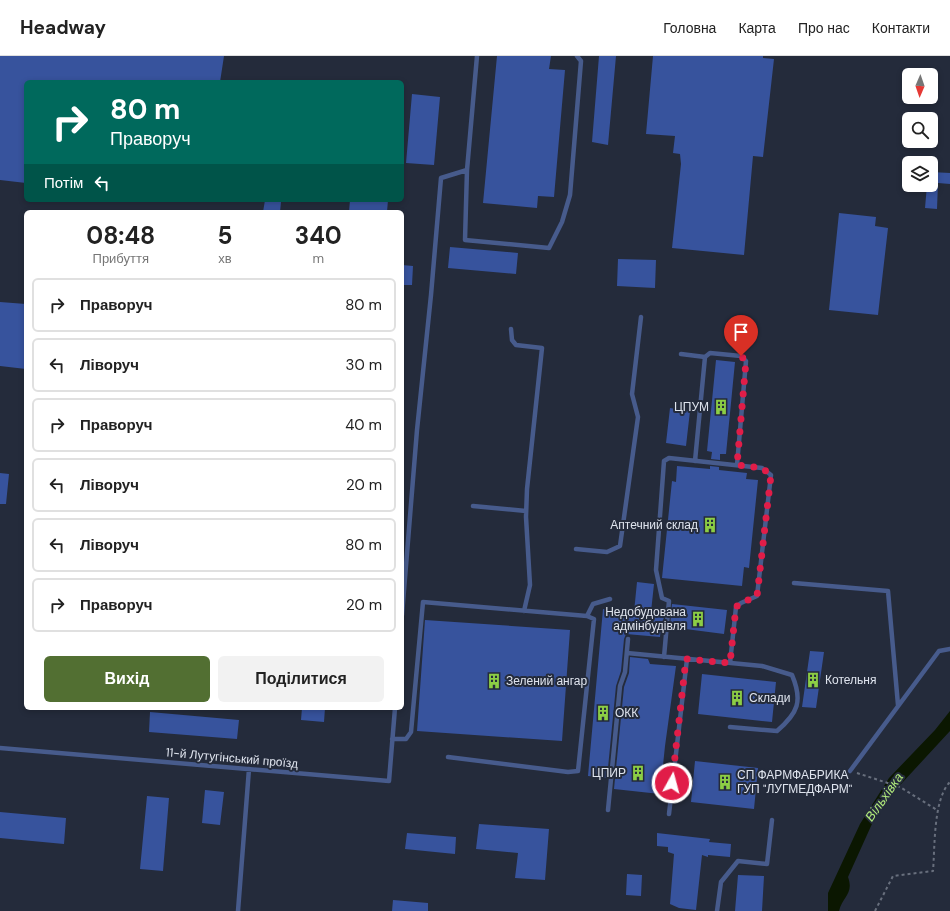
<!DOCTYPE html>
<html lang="uk">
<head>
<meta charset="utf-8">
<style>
  body { margin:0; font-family:"DM Sans",sans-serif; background:#f2f2f2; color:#222; height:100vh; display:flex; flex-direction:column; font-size:15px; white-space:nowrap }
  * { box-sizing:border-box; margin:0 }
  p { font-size:13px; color:#767676 }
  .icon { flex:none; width:22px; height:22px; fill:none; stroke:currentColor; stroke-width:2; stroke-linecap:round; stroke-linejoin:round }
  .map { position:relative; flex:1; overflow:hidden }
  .side { position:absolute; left:24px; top:154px; width:380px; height:500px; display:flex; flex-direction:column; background:#fff; border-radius:6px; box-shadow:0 2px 6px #0003 }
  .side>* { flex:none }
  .banner { position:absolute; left:24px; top:24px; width:380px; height:122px; border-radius:6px; box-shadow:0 2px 6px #0003; background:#00695c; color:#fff; overflow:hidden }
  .needle { width:26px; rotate:182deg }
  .buttons { position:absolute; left:902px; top:12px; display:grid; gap:8px }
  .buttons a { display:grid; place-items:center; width:36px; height:36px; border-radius:6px; background:#fff; box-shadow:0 2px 6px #0003; font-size:20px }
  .pin { position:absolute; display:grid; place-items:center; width:34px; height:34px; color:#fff; margin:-41px -17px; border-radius:50% 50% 50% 0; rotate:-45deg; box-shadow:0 0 4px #0007 }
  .pin .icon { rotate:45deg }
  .me { position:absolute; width:44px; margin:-22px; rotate:7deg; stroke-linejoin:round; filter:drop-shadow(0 0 3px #0008) }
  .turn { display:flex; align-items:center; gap:14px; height:84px; padding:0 20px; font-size:18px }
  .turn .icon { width:52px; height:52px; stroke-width:2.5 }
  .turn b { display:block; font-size:28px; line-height:34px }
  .then { display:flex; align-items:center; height:38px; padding:0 20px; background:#0003; gap:8px; font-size:15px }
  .eta { display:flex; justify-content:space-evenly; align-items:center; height:68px; text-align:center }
  .eta b { font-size:24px; font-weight:700; line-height:28px }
  .button { display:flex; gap:8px; margin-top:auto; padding:8px 20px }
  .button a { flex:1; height:46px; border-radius:6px; background:#526f32; color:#fff; font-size:16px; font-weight:700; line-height:46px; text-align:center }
  .button a+a { background:#f2f2f2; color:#222 }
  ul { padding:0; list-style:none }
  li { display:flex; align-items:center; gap:12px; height:54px; margin:0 8px 6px; padding:0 12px; border:2px solid #e0e0e0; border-radius:6px }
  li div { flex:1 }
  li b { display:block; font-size:15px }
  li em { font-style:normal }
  header { display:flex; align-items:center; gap:24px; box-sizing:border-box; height:56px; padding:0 20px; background:#fff; border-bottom:1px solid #e0e0e0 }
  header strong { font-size:19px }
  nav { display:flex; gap:22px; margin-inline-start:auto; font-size:14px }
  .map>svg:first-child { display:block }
</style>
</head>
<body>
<header>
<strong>Headway</strong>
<nav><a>Головна</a><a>Карта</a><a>Про нас</a><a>Контакти</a></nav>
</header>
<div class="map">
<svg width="950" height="855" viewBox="0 0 950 855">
  <rect width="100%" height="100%" fill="#242b3b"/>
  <!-- water -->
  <path fill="#0b1701" d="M 950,655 L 950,675 L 890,740 L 876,759 L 848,821 C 854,838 843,840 839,855 L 828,855 L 828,837 L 860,768 L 889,722 L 935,674 Z"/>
  <!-- building -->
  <path fill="#37539d" d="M 0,0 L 224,0 L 220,26 L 26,26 L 26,127 L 0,124 Z
    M 497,0 L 551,0 L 549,13 L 565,14 L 554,141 L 538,140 L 537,152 L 483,147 Z
    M 599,0 L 616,0 L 608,89 L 592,86 Z
    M 653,0 L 763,0 L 763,2 L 774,3 L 763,101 L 753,100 L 744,199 L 672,192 L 681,108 L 680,98 L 673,97 L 675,80 L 646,78 Z
    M 412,38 L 440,41 L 434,109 L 406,107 Z
    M 931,116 L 950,117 L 950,128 L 938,127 L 937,153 L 925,152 L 927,129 L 931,129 Z
    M 265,144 L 281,146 L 280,156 L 263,156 Z
    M 350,144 L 388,144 L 387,156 L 349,156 Z
    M 839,157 L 876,161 L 875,170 L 888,172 L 878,259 L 829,254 Z
    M 450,191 L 518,197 L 516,218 L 448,212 Z
    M 618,203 L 656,204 L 655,232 L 617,230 Z
    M 402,209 L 413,210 L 412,229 L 402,229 Z
    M 0,246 L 26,248 L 26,313 L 0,310 Z
    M 716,304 L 735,306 L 726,398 L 720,398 L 720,404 L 711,403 L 712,396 L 707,395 Z
    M 670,352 L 690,355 L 686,390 L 666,387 Z
    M 677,410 L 710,413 L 710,410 L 719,411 L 719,414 L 747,417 L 746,423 L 758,424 L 749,512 L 744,511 L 742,530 L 662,522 L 672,425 L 676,426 Z
    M 0,417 L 9,418 L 6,448 L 0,448 Z
    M 637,526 L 654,528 L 651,556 L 664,558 L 663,570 L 661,570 L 660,581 L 626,578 L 624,583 L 621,615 L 616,630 L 607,722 L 588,720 L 603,553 L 634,556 Z
    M 672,548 L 727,554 L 724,578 L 670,571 Z
    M 425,564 L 570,574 L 562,685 L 417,675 Z
    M 810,595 L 824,596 L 816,652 L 802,651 Z
    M 630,601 L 648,603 L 650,608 L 676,610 L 665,690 L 660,738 L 614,733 L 624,631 L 629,617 Z
    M 702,618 L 776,626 L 772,666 L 698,658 Z
    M 302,652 L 325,652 L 324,666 L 301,664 Z
    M 150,656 L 239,664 L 237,683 L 149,676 Z
    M 695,705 L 758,712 L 754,753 L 691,746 Z
    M 205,734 L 224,736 L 220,769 L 202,767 Z
    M 147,740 L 169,742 L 163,815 L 140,813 Z
    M 0,756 L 66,762 L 64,788 L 0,782 Z
    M 479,768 L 549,773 L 545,824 L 515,822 L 518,797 L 476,793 Z
    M 407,777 L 456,781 L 455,798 L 405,793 Z
    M 657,777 L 710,783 L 709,786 L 731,788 L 730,801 L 708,799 L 708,801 L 702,799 L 696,854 L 679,852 L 670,848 L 674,798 L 668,796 L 668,791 L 657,790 Z
    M 627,818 L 642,819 L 641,840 L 626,839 Z
    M 738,819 L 764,820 L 762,855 L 735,855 Z
    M 393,844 L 428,847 L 428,855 L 392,855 Z"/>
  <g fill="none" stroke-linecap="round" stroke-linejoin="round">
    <!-- path -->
    <path stroke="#686f7d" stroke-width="2" stroke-dasharray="3 3" stroke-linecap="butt" d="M 857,717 L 900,731 L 937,754
      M 875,855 L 893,820 L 933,815 C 935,792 933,743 950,726"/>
    <!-- lane -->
    <path stroke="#475b8c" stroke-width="4.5" d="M 467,114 L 465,184 L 549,192 L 562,166 L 570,139 L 581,5 L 577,0
      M 511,273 L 512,284 L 516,289 L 542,292 L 527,433 L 526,461 L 530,529 L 524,555
      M 681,298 L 705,301
      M 695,405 L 705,301 L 710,297 L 741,300 L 746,305 L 737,409
      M 473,450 L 526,455
      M 576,493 L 607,496 L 620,490 L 638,361 L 632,338 L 641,261
      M 794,527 L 888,535 L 898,649
      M 402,559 L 417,374 L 431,239 L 441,122 L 467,114 L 477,0
      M 587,560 L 593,548 L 610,543
      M 627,597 L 762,610 L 792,619 C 803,645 798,657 777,675 L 730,671
      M 664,601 L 669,545 L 662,542 L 656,514 L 664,405 L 669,402 L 762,412 L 771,419 L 757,540 L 741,547 L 736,551 L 730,607
      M 392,683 L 406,683 L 411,676 L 423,546 L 587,560 L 594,563 L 578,715 L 568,716 L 448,701
      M 0,692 L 389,725 L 395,652
      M 850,715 L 939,595 L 950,593
      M 608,754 L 620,630 L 625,616 L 628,583
      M 669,758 L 687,603
      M 238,855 L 249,713
      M 717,855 L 721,826 L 738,805 L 767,808 L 772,764"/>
  </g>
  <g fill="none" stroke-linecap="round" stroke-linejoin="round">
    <!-- route -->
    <path stroke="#e11d48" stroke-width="7" stroke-dasharray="0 12.6" d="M 672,727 L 686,603 L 730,607 L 736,551 L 741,547 L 757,540 L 771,419 L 762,412 L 737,409 L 746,305 L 741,300"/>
  </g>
  <!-- icons -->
  <defs>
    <symbol id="building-bare" viewBox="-9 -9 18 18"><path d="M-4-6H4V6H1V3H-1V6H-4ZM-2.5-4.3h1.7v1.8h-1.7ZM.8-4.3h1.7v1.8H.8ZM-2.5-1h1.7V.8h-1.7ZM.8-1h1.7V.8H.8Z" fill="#8cce45" stroke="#242b3b" stroke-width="2.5" paint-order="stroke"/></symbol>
  </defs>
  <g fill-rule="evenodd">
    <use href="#building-bare" x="710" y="340" width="22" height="22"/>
    <use href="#building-bare" x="699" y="458" width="22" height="22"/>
    <use href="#building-bare" x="687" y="552" width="22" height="22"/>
    <use href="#building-bare" x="802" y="613" width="22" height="22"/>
    <use href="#building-bare" x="483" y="614" width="22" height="22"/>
    <use href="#building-bare" x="726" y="631" width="22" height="22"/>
    <use href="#building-bare" x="592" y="646" width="22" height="22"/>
    <use href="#building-bare" x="627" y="706" width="22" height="22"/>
    <use href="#building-bare" x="714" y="715" width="22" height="22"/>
  </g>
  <g text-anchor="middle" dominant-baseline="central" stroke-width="4" stroke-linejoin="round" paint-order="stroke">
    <!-- poi labels -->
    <g font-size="12" fill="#dfe4ee" stroke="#242b3b" text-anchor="start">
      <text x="709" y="351" text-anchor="end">ЦПУМ</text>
      <text x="698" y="469" text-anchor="end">Аптечний склад</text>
      <text x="686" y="556" text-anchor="end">Недобудована<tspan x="686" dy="14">адмінбудівля</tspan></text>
      <text x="825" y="624">Котельня</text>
      <text x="506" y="625">Зелений ангар</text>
      <text x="749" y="642">Склади</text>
      <text x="615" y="657">ОКК</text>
      <text x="626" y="717" text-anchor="end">ЦПИР</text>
      <text x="737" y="719">СП ФАРМФАБРИКА<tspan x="737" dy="14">ГУП "ЛУГМЕДФАРМ"</tspan></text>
    </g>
    <!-- street labels -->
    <g font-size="12" fill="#dfe4ee" stroke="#242b3b">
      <text transform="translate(232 702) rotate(5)">11-й Лутугінський проїзд</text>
    </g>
    <!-- water labels -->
    <g font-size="13" font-style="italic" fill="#b1eb7c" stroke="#242b3b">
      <text transform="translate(884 741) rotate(-55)">Вільхівка</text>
    </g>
  </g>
</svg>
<div class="buttons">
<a><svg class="needle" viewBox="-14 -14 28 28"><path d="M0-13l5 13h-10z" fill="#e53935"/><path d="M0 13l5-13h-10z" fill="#767676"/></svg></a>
<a><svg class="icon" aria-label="search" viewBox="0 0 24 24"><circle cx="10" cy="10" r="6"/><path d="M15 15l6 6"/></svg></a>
<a><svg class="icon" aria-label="layers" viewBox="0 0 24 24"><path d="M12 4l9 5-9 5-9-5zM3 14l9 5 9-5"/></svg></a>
</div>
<div class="pin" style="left:741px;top:300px;background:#d93025"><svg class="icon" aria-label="arrive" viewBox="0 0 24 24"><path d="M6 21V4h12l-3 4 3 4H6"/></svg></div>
<svg class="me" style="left:672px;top:727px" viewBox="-20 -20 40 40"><circle r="17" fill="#e11d48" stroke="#fff" stroke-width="3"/><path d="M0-11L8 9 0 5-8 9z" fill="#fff"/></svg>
<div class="banner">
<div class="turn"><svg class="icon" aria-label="right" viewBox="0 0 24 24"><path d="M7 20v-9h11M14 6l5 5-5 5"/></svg><div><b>80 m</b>Праворуч</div></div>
<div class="then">Потім<svg class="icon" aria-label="left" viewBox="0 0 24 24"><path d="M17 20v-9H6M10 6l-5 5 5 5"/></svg></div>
</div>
<section class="side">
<div class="eta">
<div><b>08:48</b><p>Прибуття</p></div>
<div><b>5</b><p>хв</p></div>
<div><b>340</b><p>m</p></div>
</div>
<ul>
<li><svg class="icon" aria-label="right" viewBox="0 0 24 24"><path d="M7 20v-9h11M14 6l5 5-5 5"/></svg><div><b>Праворуч</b></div><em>80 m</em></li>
<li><svg class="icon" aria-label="left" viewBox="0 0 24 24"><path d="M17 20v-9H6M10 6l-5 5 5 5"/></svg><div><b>Ліворуч</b></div><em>30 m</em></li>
<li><svg class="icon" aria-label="right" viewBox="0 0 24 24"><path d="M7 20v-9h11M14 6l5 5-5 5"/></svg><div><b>Праворуч</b></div><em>40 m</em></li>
<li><svg class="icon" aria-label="left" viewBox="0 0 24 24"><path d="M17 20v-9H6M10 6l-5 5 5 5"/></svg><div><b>Ліворуч</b></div><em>20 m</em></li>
<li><svg class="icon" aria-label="left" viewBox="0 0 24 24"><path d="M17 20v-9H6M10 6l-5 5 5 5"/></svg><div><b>Ліворуч</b></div><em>80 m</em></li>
<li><svg class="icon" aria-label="right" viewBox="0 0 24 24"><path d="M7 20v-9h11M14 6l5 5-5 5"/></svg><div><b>Праворуч</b></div><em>20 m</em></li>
</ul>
<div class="button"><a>Вихід</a><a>Поділитися</a></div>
</section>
</div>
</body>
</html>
